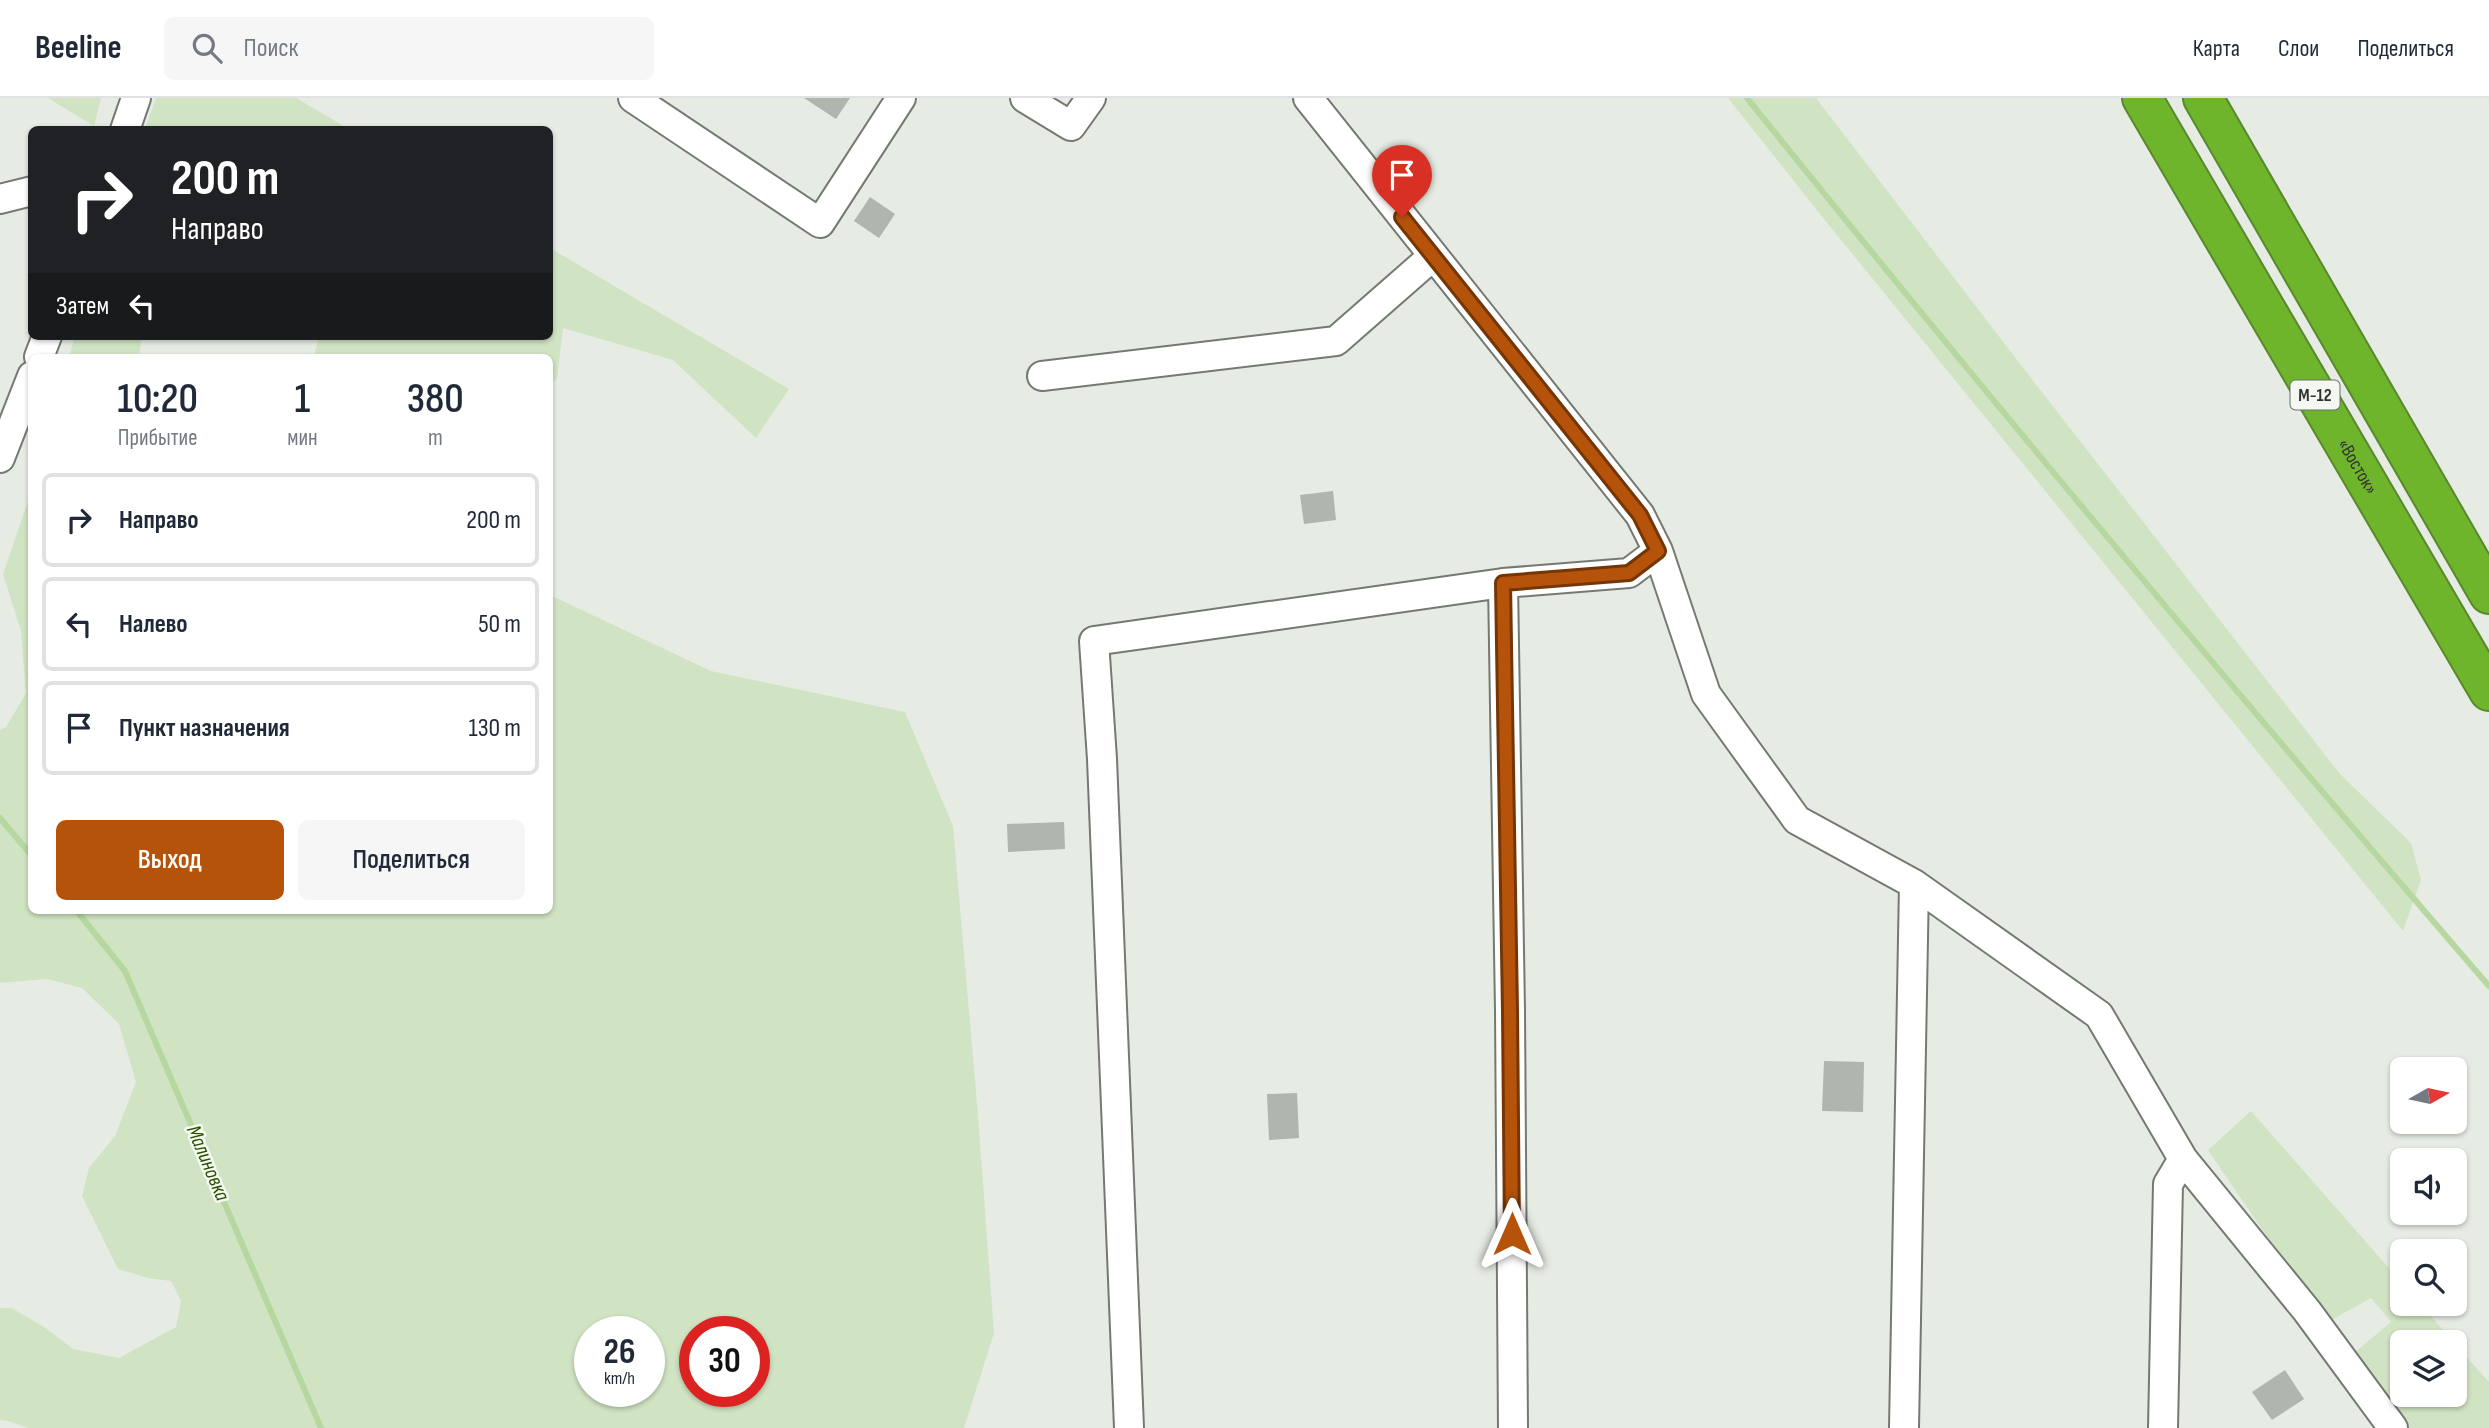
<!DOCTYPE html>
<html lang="ru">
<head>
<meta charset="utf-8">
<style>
  body { margin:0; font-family:"Sofia Sans Condensed",sans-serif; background:#f6f6f7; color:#1f2937; height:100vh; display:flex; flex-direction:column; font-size:26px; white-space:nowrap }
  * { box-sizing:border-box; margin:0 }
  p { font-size:23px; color:#747a83 }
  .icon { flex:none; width:38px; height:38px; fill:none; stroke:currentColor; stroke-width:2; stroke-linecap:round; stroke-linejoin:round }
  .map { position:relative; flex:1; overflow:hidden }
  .panel { position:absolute; left:28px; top:256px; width:525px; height:560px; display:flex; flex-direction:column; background:#fff; border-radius:10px; box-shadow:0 2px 5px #0004 }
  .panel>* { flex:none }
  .top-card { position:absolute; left:28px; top:28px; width:525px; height:214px; border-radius:10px; box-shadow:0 2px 5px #0004; background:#202124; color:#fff; overflow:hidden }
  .needle { width:46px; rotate:81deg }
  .buttons { position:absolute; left:2390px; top:959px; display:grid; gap:14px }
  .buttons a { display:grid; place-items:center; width:77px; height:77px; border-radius:10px; background:#fff; box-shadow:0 2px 5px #0004; font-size:35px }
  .speed { position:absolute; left:574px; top:1218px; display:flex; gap:14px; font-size:35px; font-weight:700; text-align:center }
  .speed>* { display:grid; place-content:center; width:91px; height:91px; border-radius:50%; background:#fff; box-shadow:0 2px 5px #0004; line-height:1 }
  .speed small { font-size:18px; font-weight:400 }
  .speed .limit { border:10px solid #d22; background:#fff; color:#111 }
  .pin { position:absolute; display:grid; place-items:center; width:60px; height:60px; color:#fff; margin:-72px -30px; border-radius:50% 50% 50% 0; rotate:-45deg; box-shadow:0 0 7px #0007 }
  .pin .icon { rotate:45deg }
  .me { position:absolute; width:77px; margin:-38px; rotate:0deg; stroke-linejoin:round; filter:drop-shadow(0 0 5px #0008) }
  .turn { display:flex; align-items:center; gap:24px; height:147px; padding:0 28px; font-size:32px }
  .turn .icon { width:91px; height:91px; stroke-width:2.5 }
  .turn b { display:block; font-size:49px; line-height:60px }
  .then { display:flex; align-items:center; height:66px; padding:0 28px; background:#0003; gap:14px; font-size:26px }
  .eta { display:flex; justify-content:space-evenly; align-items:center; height:119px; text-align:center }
  .eta b { font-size:42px; font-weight:600; line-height:49px }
  .primary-button { display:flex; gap:14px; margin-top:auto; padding:14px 28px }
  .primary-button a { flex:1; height:80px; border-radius:10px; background:#b45309; color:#fff; font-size:28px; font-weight:600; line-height:80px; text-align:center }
  .primary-button a+a { background:#f6f6f7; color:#1f2937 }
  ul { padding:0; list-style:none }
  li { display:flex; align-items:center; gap:21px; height:94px; margin:0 14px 10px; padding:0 14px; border:4px solid #e0e1e3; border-radius:10px }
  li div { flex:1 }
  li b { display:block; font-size:26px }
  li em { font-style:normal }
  header { display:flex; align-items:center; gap:42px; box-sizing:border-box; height:98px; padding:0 35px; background:#fff; border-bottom:2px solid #e0e1e3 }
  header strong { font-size:33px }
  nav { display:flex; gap:38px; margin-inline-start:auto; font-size:24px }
  .search { width:490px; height:63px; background:#f6f6f7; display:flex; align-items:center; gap:18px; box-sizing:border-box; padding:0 24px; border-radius:10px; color:#747a83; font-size:26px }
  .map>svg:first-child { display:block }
</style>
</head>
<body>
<header>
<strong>Beeline</strong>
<div class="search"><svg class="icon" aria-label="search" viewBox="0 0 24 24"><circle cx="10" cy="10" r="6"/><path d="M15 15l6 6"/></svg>Поиск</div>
<nav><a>Карта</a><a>Слои</a><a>Поделиться</a></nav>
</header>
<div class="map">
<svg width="2489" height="1330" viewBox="0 0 2489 1330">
  <rect width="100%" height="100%" fill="#e6ece3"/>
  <!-- green -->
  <path fill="#d0e4c3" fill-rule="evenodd" d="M 49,0 L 101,0 L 94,28 L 48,0 Z
    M 156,0 L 296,0 L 349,31 L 145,31 Z
    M 1728,0 L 1816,0 L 2034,284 L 2340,676 L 2411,745 L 2421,782 L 2403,833 L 1824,121 Z
    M 550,150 L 789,291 L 756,340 L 673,262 L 563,230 L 557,281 L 550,286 L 550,259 L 314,259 L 319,238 L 550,238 Z
    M 75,238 L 142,238 L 139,259 L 69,259 Z
    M 31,395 L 32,812 L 550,812 L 550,497 L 711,573 L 905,614 L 953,728 L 978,1017 L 994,1235 L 964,1330 L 28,1330 L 8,1323 L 0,1322 L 0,1210 L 12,1210 L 47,1231 L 73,1251 L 119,1260 L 176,1229 L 181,1203 L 171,1183 L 148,1180 L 118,1171 L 82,1098 L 89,1070 L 115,1038 L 136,984 L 119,926 L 82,890 L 47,881 L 0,885 L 0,632 L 6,629 L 26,595 L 21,533 L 3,476 ZM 590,1234 L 649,1234 L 649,1293 L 590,1293 ZM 695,1234 L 754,1234 L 754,1293 L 695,1293 Z
    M 2251,1013 L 2403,1186 L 2403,1206 L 2420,1206 L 2454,1244 L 2403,1244 L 2403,1297 L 2455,1297 L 2455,1246 L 2489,1284 L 2489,1330 L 2409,1330 L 2354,1255 L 2391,1224 L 2371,1200 L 2326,1225 L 2208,1052 Z"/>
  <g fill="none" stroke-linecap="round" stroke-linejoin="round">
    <!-- stream -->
    <path stroke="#b7d7a1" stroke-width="6" d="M 1747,0 C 1989,301 2237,596 2489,888
      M 0,720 L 32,758
      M 76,812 L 125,873 L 321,1330"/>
  </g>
  <!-- building -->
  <path fill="#b0b5ad" d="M 804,0 L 850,0 L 836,21 Z
    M 870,99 L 895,116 L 879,140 L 854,123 Z
    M 1333,393 L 1336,422 L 1304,426 L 1300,397 Z
    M 1064,724 L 1065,751 L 1008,754 L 1007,726 Z
    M 1824,963 L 1864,964 L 1863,1014 L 1822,1013 Z
    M 1297,995 L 1299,1040 L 1269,1042 L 1267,996 Z
    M 2285,1272 L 2304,1301 L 2272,1322 L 2252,1294 Z"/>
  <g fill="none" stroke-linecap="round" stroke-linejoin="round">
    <defs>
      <path id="minor" d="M 633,0 L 820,125 L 901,0
        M 1025,0 L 1071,28 L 1091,0
        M 1308,0 L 1640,417 L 1658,453 L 1629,475 L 1503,485 L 1510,913 L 1513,1330
        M 125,32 L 136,0
        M 0,101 L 32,93
        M 39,259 L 47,238
        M 1042,278 L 1336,243 L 1433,158
        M 0,360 L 32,278
        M 1658,453 L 1706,596 L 1797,722 L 1914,786 L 2099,917 L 2183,1061 L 2307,1213 L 2393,1330
        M 1129,1330 L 1102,661 L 1094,543 L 1503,485
        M 1904,1330 L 1914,786
        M 2163,1330 L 2168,1086 L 2183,1061"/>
      <g id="highway">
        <path id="s1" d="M 2142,0 L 2489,593"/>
        <path d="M 2203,0 L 2489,496"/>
      </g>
    </defs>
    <!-- minor casing -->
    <use href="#minor" stroke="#747971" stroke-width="32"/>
    <!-- highway casing -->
    <use href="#highway" stroke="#59882d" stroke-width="42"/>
    <!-- minor -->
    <use href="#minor" stroke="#fff" stroke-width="28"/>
    <!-- highway -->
    <use href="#highway" stroke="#6fb52c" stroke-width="38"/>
  </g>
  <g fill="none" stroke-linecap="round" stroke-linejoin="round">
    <defs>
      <path id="route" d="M 1402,119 L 1640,417 L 1658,453 L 1629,475 L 1503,485 L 1510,913 L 1512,1136"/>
    </defs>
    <!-- route casing -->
    <use href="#route" stroke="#753606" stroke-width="18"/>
    <!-- route -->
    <use href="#route" stroke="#b45309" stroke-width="12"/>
  </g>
  <g text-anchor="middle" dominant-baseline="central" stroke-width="5" stroke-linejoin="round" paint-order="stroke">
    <!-- shield labels -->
    <rect fill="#f3f9f0" stroke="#6b6e6a" stroke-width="2" x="2290.5" y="282.5" width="49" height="29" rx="5"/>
    <g font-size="18" font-weight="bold" fill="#313330">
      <text x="2315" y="297">М-12</text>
    </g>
    <!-- street labels -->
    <g font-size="19" fill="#313330" stroke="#f3f9f0">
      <text stroke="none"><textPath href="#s1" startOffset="427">«Восток»</textPath></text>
    </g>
    <!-- water labels -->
    <g font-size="21" font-style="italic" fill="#2a5000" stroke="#f3f9f0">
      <text transform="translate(208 1065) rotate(67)">Малиновка</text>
    </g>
  </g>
</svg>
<div class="buttons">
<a><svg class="needle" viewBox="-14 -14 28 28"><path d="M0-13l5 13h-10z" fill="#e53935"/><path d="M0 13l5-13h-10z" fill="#747a83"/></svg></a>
<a><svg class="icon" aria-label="sound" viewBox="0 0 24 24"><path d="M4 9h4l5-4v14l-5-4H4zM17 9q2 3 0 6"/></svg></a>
<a><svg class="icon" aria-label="search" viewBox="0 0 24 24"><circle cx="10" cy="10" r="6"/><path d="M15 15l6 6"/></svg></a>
<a><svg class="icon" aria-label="layers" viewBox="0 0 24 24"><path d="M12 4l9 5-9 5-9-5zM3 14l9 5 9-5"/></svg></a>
</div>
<div class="speed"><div>26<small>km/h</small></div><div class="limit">30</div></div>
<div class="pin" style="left:1402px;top:119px;background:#d93025"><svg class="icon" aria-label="arrive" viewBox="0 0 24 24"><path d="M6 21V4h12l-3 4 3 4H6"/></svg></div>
<svg class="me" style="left:1512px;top:1136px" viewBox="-20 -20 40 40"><path d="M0-17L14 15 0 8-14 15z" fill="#b45309" stroke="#fff" stroke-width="4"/></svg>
<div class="top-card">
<div class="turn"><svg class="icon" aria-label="right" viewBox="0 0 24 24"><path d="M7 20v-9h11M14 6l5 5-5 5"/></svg><div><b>200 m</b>Направо</div></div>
<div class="then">Затем<svg class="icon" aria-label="left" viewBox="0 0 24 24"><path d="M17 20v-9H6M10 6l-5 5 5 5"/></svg></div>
</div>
<section class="panel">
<div class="eta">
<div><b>10:20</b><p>Прибытие</p></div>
<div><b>1</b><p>мин</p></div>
<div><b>380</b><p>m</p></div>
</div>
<ul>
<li><svg class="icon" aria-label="right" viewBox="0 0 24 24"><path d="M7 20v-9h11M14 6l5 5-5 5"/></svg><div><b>Направо</b></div><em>200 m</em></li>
<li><svg class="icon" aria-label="left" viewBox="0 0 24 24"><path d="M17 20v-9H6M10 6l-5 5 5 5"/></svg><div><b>Налево</b></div><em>50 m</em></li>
<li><svg class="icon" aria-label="arrive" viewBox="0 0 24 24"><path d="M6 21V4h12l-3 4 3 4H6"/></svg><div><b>Пункт назначения</b></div><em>130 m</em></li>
</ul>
<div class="primary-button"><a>Выход</a><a>Поделиться</a></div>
</section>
</div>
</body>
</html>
